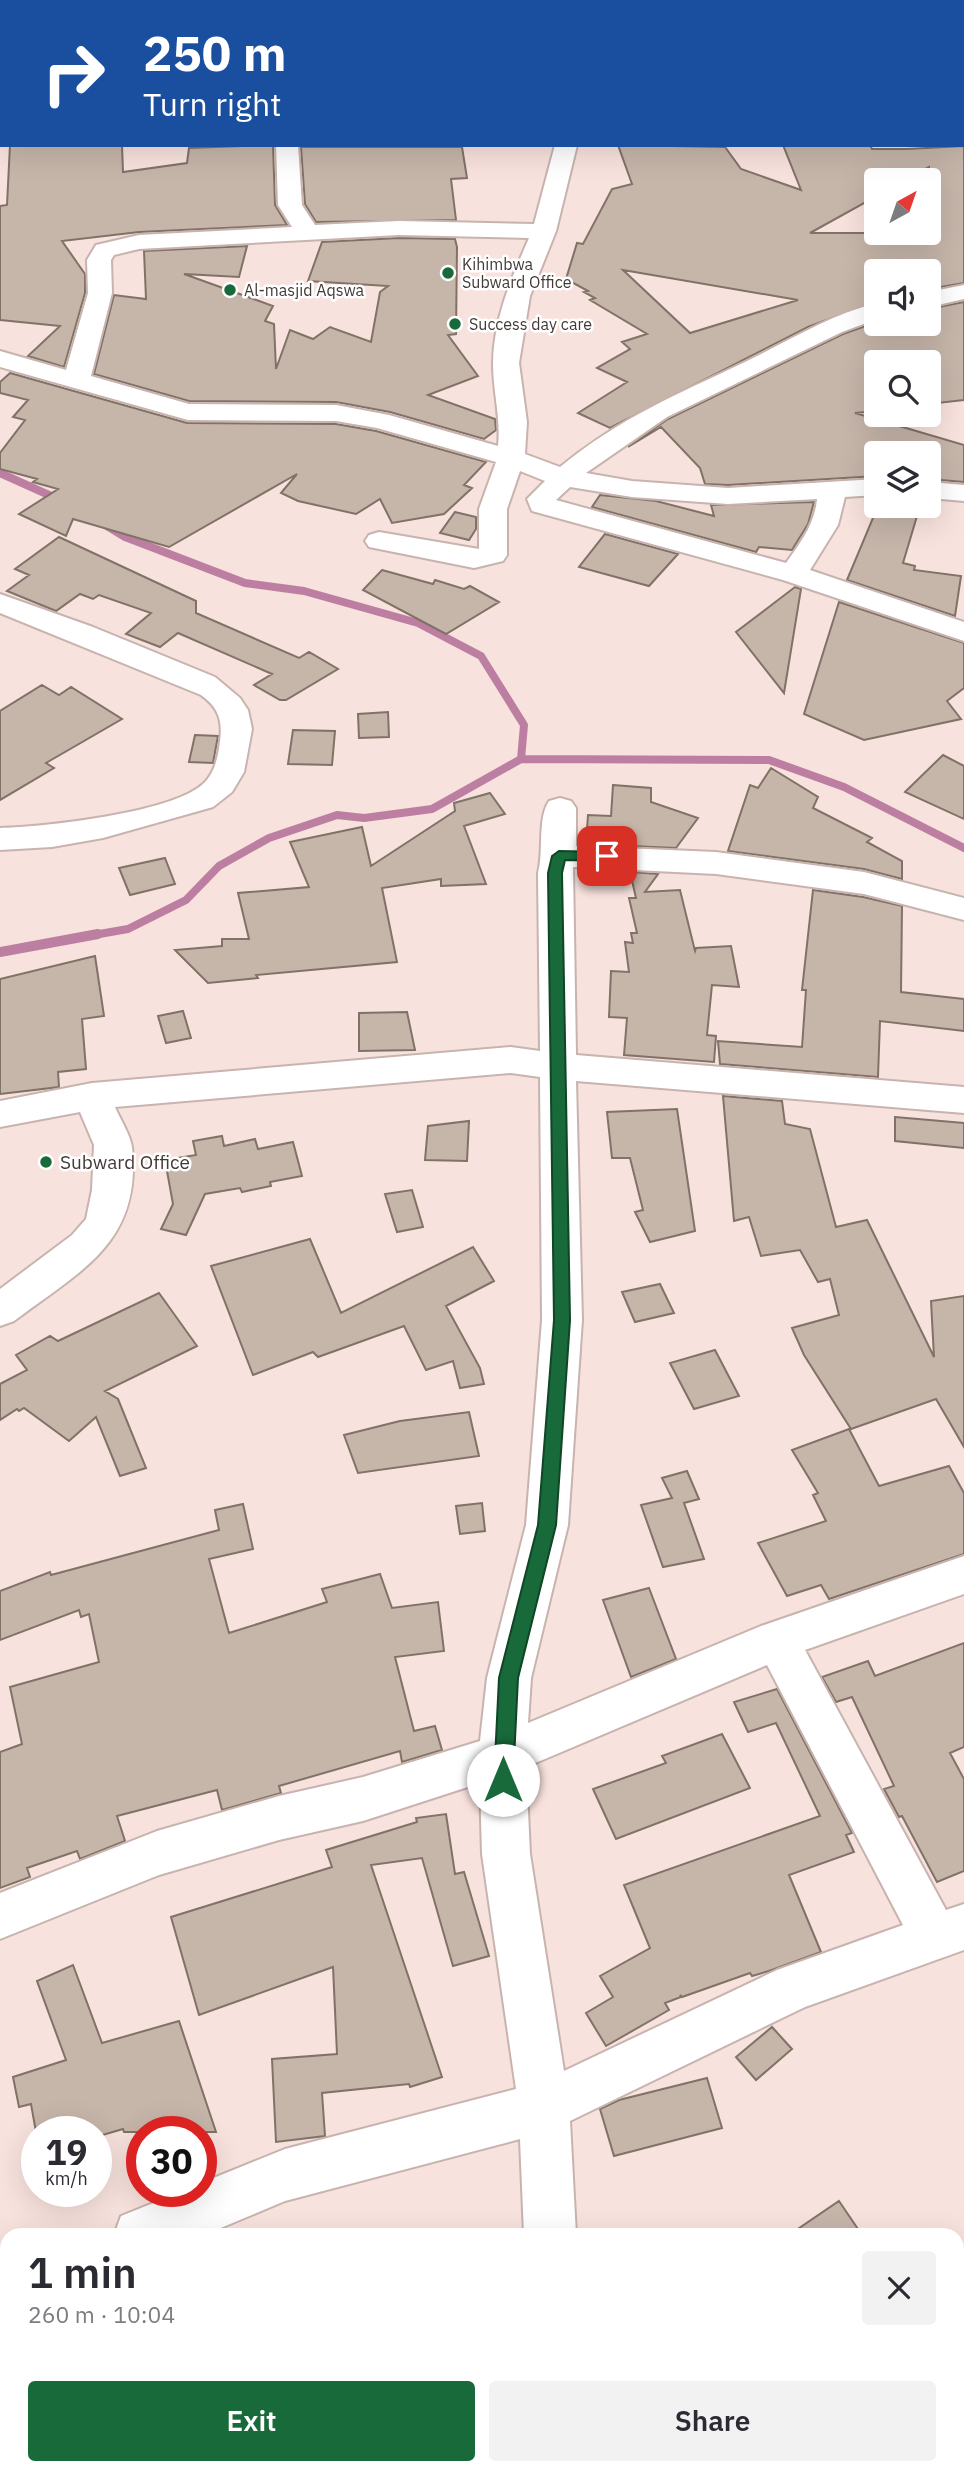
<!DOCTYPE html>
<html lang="en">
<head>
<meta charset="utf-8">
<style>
  body { margin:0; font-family:"IBM Plex Sans",sans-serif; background:#f2f2f3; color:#2b2b33; height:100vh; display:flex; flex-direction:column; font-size:26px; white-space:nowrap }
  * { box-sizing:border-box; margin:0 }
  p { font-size:23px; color:#7c7c81 }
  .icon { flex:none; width:38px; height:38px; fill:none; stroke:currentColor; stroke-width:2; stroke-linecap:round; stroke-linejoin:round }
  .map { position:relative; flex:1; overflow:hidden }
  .drawer { position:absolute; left:0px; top:2228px; width:964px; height:247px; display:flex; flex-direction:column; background:#fff; border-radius:21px 21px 0 0; box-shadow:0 7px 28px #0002 }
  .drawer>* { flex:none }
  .top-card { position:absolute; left:0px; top:0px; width:964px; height:147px; box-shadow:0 7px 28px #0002; background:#1a4fa0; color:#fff; overflow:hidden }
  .needle { width:46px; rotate:40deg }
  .fabs { position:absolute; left:864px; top:168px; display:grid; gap:14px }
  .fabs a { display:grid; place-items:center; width:77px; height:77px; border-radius:7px; background:#fff; box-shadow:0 7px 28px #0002; font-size:35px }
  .speed { position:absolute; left:21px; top:2116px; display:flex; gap:14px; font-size:35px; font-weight:700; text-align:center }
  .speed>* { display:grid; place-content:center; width:91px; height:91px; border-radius:50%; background:#fff; box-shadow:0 7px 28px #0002; line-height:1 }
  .speed small { font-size:18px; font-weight:400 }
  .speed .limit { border:10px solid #d22; background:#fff; color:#111 }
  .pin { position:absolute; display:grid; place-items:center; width:60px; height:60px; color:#fff; margin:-30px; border-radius:14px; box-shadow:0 4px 10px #0006 }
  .me { position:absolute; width:77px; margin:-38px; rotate:0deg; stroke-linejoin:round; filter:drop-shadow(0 0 5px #0008) }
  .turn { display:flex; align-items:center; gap:24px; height:147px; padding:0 28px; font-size:32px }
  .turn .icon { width:91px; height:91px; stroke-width:2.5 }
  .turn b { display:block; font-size:49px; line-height:60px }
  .round { display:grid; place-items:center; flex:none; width:74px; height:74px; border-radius:7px; background:#f2f2f3 }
  .head { display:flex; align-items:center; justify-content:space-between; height:119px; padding:0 28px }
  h1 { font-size:42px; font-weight:600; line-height:52px }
  .primary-button { display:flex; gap:14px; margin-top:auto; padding:14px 28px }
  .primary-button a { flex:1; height:80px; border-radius:7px; background:#186a3a; color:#fff; font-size:28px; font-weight:600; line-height:80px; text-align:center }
  .primary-button a+a { background:#f2f2f3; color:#2b2b33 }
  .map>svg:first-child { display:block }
</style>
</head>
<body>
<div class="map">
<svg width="964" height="2473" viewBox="0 0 964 2473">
  <rect width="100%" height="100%" fill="#f8e2dd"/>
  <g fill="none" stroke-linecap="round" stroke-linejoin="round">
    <!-- stream-far1 -->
    <path stroke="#bd7fa1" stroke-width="8" d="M 0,473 L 60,500
      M 107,526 L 125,537 L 245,583 L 304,591 L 418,623 L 481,656 L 524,725 L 521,759
      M 88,936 L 128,929 L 186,900 L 219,866 L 269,838 L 337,815 L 364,818 L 432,809 L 521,759 L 769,760 L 844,787 L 964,848"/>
    <!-- stream -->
    <path stroke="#bd7fa1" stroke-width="10" d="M 0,952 L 98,934"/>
  </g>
  <!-- building -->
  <path fill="#c6b5a9" stroke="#817267" stroke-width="2" fill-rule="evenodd" d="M 10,145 L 122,145 L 123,172 L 187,163 L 189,148 L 273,145 L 275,205 L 287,225 L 139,232 L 62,241 L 85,274 L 85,293 L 64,367 L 28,356 L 60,326 L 0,320 L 0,206 L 7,205 Z
    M 618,145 L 725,147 L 741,169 L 801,190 L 783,145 L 870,145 L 872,149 L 907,149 L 964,146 L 964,283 L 929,289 L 929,271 L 877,262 L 877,301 L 808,327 L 610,428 L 578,413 L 627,382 L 597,368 L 630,349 L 622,342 L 647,334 L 590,300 L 595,298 L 584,292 L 588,291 L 566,279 L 577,243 L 583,244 L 612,189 L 632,184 ZM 929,167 L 929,233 L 810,233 L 877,196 L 877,180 L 905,180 ZM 623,270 L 798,300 L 690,333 Z
    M 301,147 L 462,147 L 467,178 L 451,179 L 456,220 L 316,222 L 305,204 Z
    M 399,238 L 455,239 L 457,247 L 456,334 L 448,335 L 478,376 L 428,395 L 495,419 L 496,430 L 484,439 L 390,412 L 336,402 L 189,401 L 94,374 L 114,295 L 146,299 L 144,251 L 247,246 L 239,277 L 184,274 L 273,306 L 265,321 L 274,324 L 276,369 L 290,330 L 313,339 L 330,327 L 371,342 L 380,292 L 388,286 L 308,281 L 322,242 Z
    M 964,302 L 964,400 L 929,404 L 929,362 L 877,362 L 877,411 L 855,413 L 964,445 L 964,482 L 929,479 L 929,453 L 877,453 L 877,476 L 728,485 L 705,484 L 700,468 L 661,427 L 628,447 L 668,419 L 843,334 L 877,322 L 877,328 L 929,324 L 929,309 Z
    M 10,373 L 187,423 L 336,424 L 376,431 L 486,462 L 464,485 L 472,488 L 444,514 L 392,523 L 380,499 L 356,514 L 298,501 L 281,493 L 297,474 L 169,547 L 73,519 L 66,536 L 19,514 L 58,489 L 33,482 L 37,479 L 0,469 L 0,453 L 25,420 L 13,417 L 28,400 L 0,393 L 0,382 Z
    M 600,495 L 656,501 L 714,516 L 711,505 L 814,502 L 808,524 L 792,550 L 759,547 L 756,552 L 592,507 Z
    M 878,506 L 920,506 L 903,563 L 915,566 L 914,570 L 961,576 L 955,616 L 847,580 Z
    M 455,512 L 476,517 L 476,529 L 469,540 L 440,533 Z
    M 605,534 L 678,554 L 649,586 L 579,567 Z
    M 59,537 L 196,601 L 196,613 L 299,658 L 309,652 L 338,669 L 286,700 L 280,700 L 254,685 L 272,674 L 178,633 L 160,647 L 126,634 L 151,613 L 99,595 L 93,599 L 80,594 L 56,611 L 7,591 L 29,575 L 15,569 Z
    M 382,570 L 433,584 L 435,580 L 464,589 L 470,586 L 499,602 L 446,634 L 363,590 Z
    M 795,587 L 801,589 L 784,693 L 736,632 Z
    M 839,602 L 964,643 L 964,688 L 947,701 L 961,719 L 864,740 L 804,714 Z
    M 42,685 L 59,695 L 71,687 L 122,719 L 46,763 L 54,768 L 0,800 L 0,711 Z
    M 388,712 L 389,737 L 359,738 L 358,714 Z
    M 293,730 L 335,731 L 332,765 L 288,764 Z
    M 195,735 L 218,736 L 213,763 L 189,762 Z
    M 943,755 L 964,766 L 964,819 L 905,792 Z
    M 771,768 L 818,797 L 813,808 L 872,838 L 867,842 L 902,861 L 902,879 L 864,869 L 728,851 L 750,785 L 758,788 Z
    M 613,785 L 651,788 L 651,802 L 698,818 L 676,848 L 586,844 L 588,815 L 611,816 Z
    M 490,793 L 505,814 L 464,826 L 486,884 L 441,886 L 441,879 L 382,888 L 397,962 L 256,975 L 258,978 L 208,983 L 175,950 L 222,946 L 222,939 L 249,939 L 238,893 L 309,887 L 290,842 L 362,827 L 371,866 L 455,811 L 454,803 Z
    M 165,858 L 175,884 L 130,895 L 119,868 Z
    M 630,872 L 658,874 L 645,892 L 680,890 L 695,951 L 696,948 L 731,946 L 739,987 L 712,985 L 707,1035 L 716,1036 L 714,1062 L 624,1055 L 627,1018 L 609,1017 L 611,971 L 629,972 L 625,942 L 633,943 L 631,933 L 637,933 L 629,898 L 636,898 Z
    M 813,890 L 863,897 L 902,906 L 901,992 L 964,999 L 964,1031 L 880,1021 L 878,1077 L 720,1064 L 718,1041 L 802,1047 L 806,990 L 802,990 Z
    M 95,956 L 104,1016 L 82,1019 L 86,1069 L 58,1072 L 59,1087 L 0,1094 L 0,979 Z
    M 183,1011 L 191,1038 L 166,1043 L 158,1016 Z
    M 407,1012 L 415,1050 L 359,1051 L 359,1013 Z
    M 723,1096 L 782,1101 L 785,1124 L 810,1129 L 836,1227 L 867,1220 L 934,1357 L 931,1301 L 964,1296 L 964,1447 L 936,1399 L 851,1429 L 804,1355 L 792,1328 L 839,1315 L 830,1279 L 818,1282 L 800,1250 L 761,1256 L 749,1217 L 734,1221 Z
    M 677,1109 L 695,1231 L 650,1242 L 635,1212 L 643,1210 L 630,1158 L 612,1158 L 607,1112 Z
    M 895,1117 L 964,1123 L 964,1148 L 895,1141 Z
    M 469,1121 L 467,1161 L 425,1160 L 428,1126 Z
    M 222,1136 L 224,1146 L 255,1139 L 258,1149 L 293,1142 L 302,1176 L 270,1182 L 271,1186 L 242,1192 L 240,1188 L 205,1194 L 186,1235 L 161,1229 L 173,1204 L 165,1160 L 196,1155 L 193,1141 Z
    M 412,1190 L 423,1227 L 397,1232 L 385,1194 Z
    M 310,1239 L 341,1313 L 473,1247 L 494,1281 L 446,1306 L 480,1368 L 484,1384 L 460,1388 L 453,1361 L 426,1370 L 404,1326 L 318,1357 L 313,1352 L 253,1375 L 211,1266 Z
    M 660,1284 L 674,1313 L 635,1322 L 622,1292 Z
    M 159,1293 L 197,1346 L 105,1391 L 118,1399 L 146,1468 L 120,1476 L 96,1417 L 69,1441 L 24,1408 L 19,1411 L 17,1409 L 0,1420 L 0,1384 L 27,1370 L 16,1355 L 50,1336 L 58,1341 Z
    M 715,1350 L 739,1396 L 694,1409 L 670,1363 Z
    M 469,1412 L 479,1456 L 358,1473 L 344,1435 L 400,1421 Z
    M 849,1429 L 879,1486 L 949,1466 L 964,1493 L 964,1554 L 829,1599 L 821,1585 L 787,1596 L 758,1543 L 826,1521 L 813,1495 L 818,1493 L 792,1450 Z
    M 687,1471 L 699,1499 L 684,1503 L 704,1559 L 663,1567 L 641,1505 L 672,1498 L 662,1478 Z
    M 482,1503 L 485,1531 L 460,1534 L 456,1506 Z
    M 243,1504 L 253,1549 L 209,1559 L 229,1633 L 327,1602 L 322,1589 L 380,1574 L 392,1608 L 438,1602 L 444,1651 L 395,1657 L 414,1731 L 435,1726 L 442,1750 L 402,1762 L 400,1751 L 279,1786 L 281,1793 L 222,1810 L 217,1790 L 117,1816 L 125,1841 L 80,1859 L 77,1851 L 27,1868 L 30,1877 L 0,1888 L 0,1752 L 22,1744 L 10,1687 L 99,1662 L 89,1614 L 81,1617 L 79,1610 L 0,1640 L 0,1591 L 50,1572 L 51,1575 L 219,1530 L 215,1510 Z
    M 649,1588 L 676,1659 L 631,1677 L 603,1600 Z
    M 964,1643 L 964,1747 L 950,1753 L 964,1779 L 964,1871 L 937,1882 L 902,1816 L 899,1817 L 884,1789 L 894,1786 L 852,1697 L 836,1702 L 822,1677 L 868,1661 L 875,1676 Z
    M 777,1689 L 852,1833 L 846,1835 L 854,1852 L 789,1875 L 821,1952 L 769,1971 L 752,1976 L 750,1973 L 682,1997 L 680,1995 L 681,1997 L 665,2003 L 669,2010 L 606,2046 L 586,2013 L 613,1997 L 600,1976 L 650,1948 L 624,1885 L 820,1816 L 776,1723 L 748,1732 L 734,1702 Z
    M 722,1734 L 750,1788 L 616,1839 L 593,1789 L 666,1763 L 662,1756 Z
    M 446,1814 L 455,1874 L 464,1872 L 489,1956 L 453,1966 L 422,1858 L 371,1865 L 442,2077 L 410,2087 L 409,2084 L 322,2093 L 325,2136 L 276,2142 L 272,2059 L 337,2054 L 333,1967 L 199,2015 L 171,1917 L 332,1867 L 326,1850 L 417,1822 L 416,1818 Z
    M 73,1965 L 102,2043 L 179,2021 L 216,2132 L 124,2132 L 123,2129 L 96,2137 L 96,2132 L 36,2132 L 31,2104 L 19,2107 L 13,2077 L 66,2060 L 37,1981 Z
    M 772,2027 L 792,2049 L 756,2080 L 736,2057 Z
    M 707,2078 L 722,2128 L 614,2156 L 600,2109 L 619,2100 Z
    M 839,2201 L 862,2235 L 789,2235 Z"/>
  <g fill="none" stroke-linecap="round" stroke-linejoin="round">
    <defs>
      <path id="minor" d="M 3,0 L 23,0 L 24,2 L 3,2 Z
        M 525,0 L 545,0 L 545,2 L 525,2 Z
        M 665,0 L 685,0 L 685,2 L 665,2 Z
        M 962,82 L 964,82 L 964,96 L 962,96 Z
        M 0,124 L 2,124 L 2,138 L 0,138 Z
        M 276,145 L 298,145 L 302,205 L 315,225 L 399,221 L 534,224 L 555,145 L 577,145 L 556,231 L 530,296 L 519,363 L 527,422 L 525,454 L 560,467 C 621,417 676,395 745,362 C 789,341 829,315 877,303 L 877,319 L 842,332 L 667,417 L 586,473 L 632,481 L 728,488 L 877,479 L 877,495 L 845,497 L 838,525 L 810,570 L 964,622 L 964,641 L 783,580 L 532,511 L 527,499 L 545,481 L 520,471 L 507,509 L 507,555 L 503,561 L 474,568 L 369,547 L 365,541 L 369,535 L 379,532 L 479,549 L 479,509 L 496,462 L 377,428 L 336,421 L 188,420 L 0,367 L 0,351 L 66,370 L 88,293 L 87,260 L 96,245 L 139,235 L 292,227 L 278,205 ZM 399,235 L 529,238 C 512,277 493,320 493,364 C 493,392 501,418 498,446 L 389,415 L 336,405 L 189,404 L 91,376 L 112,293 L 111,260 L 114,255 L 139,249 ZM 570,487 L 632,497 L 728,504 L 817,499 C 815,524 800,543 786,563 L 556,500 Z
        M 964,285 L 964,299 L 929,307 L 929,292 Z
        M 929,482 L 964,485 L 964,501 L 929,498 Z
        M 0,594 L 93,627 L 215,677 L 240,698 L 248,710 L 252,729 L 244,772 L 232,792 L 213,807 L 103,838 L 52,847 L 0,850 L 0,828 C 44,827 171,813 203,784 C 215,773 218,757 220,741 C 223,720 218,707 201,695 L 0,613 Z
        M 560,798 L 571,801 L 576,808 L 576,846 L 716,852 L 864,872 L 964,898 L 964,920 L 864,894 L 716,874 L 573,867 L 576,1055 L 964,1087 L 964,1113 L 576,1081 L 582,1320 L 568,1525 L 531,1678 L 528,1723 L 761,1626 L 964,1556 L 964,1594 L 805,1650 L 946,1910 L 964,1904 L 964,1950 L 805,2007 L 570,2121 L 576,2235 L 524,2235 L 520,2139 L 285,2201 L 204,2235 L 114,2235 L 121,2216 L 183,2191 L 201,2191 L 201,2183 L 285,2149 L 516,2089 L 482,1854 L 480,1783 L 363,1821 L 279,1840 L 159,1875 L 0,1939 L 0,1893 L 157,1831 L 279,1796 L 363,1777 L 480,1741 L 487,1678 L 526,1525 L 542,1320 L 540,1077 L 511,1073 L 115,1107 C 120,1119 130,1134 132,1147 C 142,1243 80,1271 14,1321 L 0,1326 L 0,1289 L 72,1235 L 86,1219 L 92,1190 L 94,1145 L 80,1112 L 0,1127 L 0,1101 L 92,1083 L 511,1047 L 540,1051 L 538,873 C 544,851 537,819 549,801 ZM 767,1665 L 903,1925 L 777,1970 L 564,2071 L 530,1854 L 526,1767 Z
        M 7,2259 L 7,2313 L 0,2316 L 0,2262 Z
        M 546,2468 L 602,2468 L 603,2473 L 547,2473 Z"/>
    </defs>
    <!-- minor casing -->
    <use href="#minor" stroke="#c8b3ae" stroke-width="4"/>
    <!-- minor -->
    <use href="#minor" fill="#fff" fill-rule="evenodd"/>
  </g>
  <!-- route -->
  <path fill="#186a3a" stroke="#104526" stroke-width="2" d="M 559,851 L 607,852 L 614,856 L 607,861 L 565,860 L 562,873 L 570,1320 L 556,1525 L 518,1678 L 513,1780 L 510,1786 L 503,1788 L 496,1786 L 494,1780 L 499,1678 L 538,1525 L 554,1320 L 548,873 L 552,856 Z"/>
  <!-- markers -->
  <g fill="#186a3a" stroke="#fff" stroke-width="2.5">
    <circle cx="448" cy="273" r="7"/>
    <circle cx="230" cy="290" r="7"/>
    <circle cx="455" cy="324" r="7"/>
    <circle cx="46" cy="1162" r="7"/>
  </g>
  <g text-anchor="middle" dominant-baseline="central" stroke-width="5" stroke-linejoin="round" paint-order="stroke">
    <!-- far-poi labels -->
    <g font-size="16" fill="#433a38" stroke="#fff" text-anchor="start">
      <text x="462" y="264">Kihimbwa<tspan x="462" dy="18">Subward Office</tspan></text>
      <text x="244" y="290">Al-masjid Aqswa</text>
      <text x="469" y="324">Success day care</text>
    </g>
    <!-- poi labels -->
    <g font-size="19" fill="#433a38" stroke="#fff" text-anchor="start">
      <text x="60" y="1162">Subward Office</text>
    </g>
  </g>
</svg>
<div class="fabs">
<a><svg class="needle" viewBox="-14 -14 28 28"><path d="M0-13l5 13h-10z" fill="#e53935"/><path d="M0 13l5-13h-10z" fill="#7c7c81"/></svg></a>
<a><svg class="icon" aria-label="sound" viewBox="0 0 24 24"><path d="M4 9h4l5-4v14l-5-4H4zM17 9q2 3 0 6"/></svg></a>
<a><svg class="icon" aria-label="search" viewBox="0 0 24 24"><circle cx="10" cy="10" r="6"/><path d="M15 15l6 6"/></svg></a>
<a><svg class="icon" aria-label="layers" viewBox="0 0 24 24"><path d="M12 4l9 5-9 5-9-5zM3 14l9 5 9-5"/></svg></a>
</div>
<div class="speed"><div>19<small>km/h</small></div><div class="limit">30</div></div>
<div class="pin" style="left:607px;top:856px;background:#d93025"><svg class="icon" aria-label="arrive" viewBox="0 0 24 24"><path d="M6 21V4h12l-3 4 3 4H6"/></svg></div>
<svg class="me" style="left:503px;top:1780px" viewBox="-20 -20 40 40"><circle r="19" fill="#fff"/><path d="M0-13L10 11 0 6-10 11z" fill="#186a3a"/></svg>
<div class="top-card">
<div class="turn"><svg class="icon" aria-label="right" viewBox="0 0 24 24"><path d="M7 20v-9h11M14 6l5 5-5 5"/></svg><div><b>250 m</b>Turn right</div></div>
</div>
<section class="drawer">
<div class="head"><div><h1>1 min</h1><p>260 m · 10:04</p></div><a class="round"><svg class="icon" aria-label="close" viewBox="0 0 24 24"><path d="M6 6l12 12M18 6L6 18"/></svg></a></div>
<div class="primary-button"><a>Exit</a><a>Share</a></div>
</section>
</div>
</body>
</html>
